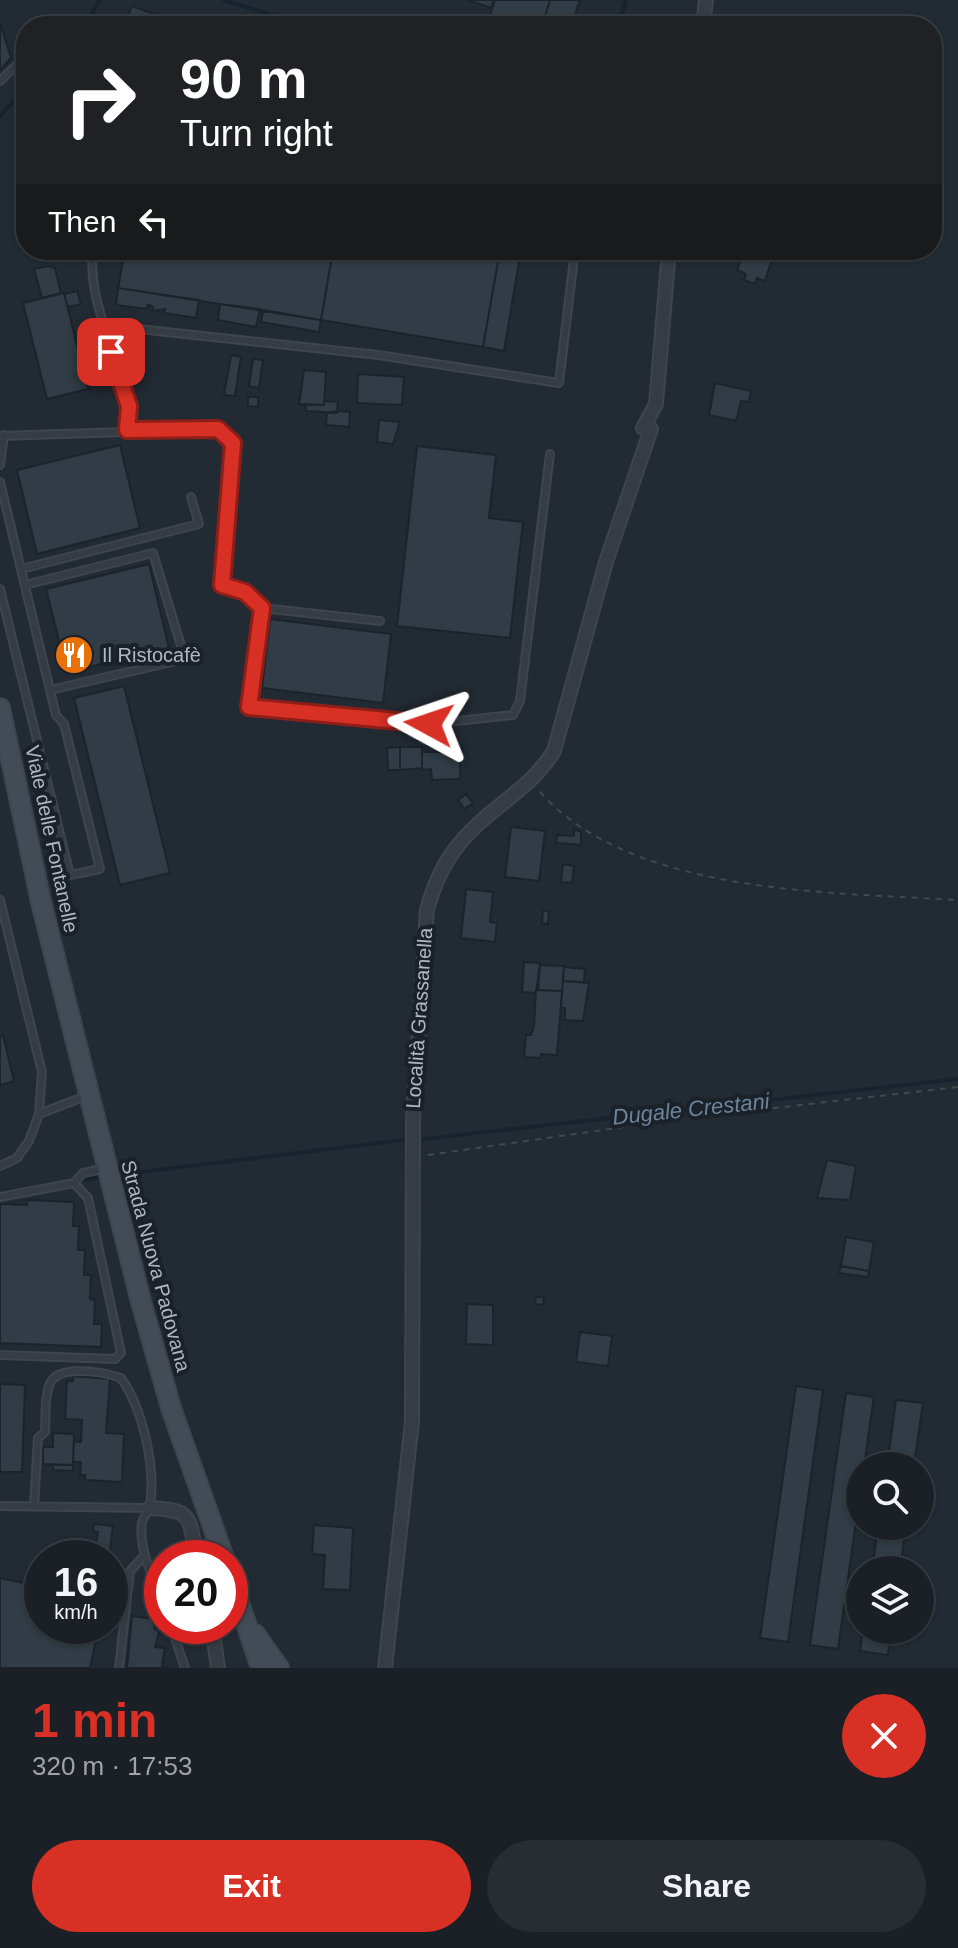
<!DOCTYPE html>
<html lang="en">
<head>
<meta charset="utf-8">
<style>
  body { margin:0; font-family:Arial,sans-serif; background:#272d32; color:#f1f3f6; height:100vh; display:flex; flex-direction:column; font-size:30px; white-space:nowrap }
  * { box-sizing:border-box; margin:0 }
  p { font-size:26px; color:#9fa3a7 }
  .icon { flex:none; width:44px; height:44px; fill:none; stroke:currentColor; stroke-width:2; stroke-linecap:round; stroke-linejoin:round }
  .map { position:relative; height:1668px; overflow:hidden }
  .side { display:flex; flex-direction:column; background:#1a2026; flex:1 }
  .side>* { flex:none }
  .guide { position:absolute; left:16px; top:16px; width:926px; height:244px; border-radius:32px; box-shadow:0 2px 6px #0004,0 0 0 2px #383e43; background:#202124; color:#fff; overflow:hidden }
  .controls { position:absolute; left:846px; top:1452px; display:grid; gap:16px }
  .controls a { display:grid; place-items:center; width:88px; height:88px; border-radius:50%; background:#1a2026; box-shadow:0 2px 6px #0004,0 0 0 2px #383e43; font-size:40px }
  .speed { position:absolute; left:24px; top:1540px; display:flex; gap:16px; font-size:40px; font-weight:700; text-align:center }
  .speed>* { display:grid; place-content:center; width:104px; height:104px; border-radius:50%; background:#1a2026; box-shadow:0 2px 6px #0004,0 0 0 2px #383e43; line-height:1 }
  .speed small { font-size:20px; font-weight:400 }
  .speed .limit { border:12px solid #d22; background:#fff; color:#111 }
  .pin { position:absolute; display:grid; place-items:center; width:68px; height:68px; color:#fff; margin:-34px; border-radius:16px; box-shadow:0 4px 12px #0006 }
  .me { position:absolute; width:88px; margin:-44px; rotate:275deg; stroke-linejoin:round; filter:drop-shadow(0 0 6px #0008) }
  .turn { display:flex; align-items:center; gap:28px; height:168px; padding:0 32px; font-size:36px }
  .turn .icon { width:104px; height:104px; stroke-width:2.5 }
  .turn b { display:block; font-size:56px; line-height:68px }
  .then { display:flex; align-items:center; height:76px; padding:0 32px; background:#0003; gap:16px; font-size:30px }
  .round { display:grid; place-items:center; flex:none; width:84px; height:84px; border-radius:42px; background:#272d32 }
  .overview { display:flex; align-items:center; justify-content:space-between; height:136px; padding:0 32px }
  h1 { font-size:48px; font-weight:700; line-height:60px; color:#d93025 }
  .button { display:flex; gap:16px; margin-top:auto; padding:16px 32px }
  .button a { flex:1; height:92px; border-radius:48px; background:#d93025; color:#fff; font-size:32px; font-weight:700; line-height:92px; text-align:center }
  .button a+a { background:#272d32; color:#f1f3f6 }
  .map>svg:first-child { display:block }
</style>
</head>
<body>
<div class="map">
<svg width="958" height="1668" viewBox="0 0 958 1668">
  <rect width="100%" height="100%" fill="#222a33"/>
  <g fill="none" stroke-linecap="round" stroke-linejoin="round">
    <!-- stream -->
    <path stroke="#17232e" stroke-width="4" d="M 224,0 L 307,26
      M 85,26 L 100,0
      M 618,26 L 626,0
      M 0,116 L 26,87
      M 424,1139 L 958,1079
      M 116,1175 L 403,1140
      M 76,1181 L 103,1177
      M 0,1194 L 12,1192"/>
  </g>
  <!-- building -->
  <path fill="#313c46" stroke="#1c232a" stroke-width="2" d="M 468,0 L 494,0 L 491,8 Z
    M 495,0 L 550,0 L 542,26 L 486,26 Z
    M 550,0 L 580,0 L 571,26 L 542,26 Z
    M 132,6 L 168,19 L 165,26 L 117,26 L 119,19 L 126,21 Z
    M 0,22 L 11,58 L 0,70 Z
    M 125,250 L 333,250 L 321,320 L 118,288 Z
    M 333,250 L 500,250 L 483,347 L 321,320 Z
    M 500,250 L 521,250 L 504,351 L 483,347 Z
    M 744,250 L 772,259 L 765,281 L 757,278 L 755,284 L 744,280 L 746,274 L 737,270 Z
    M 49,266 L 55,268 L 61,293 L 42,298 L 34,269 Z
    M 118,288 L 199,300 L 196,318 L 164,313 L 165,309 L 154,311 L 152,306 L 148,305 L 147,309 L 116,305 Z
    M 77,291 L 81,304 L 68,307 L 64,294 Z
    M 64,293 L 88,389 L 47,399 L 23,303 Z
    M 220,304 L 260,309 L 256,327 L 218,320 Z
    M 263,310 L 321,320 L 319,332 L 261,322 Z
    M 231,355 L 241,357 L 235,396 L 224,395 Z
    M 253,359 L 263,360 L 259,388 L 249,386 Z
    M 304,370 L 326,372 L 324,405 L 299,404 Z
    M 358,374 L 404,377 L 402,405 L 357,403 Z
    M 715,383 L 751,391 L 749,402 L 741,401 L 736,421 L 709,415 Z
    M 248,397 L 258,397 L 258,407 L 248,406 Z
    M 324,401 L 338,402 L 337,413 L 306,411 L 306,405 L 324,405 Z
    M 337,411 L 350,412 L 349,427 L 326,425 L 327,413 Z
    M 379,420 L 400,422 L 393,444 L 377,442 Z
    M 120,445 L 140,528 L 37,554 L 17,470 Z
    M 417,446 L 496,455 L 489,518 L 523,522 L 510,638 L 397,626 Z
    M 149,564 L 169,648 L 67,672 L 46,589 Z
    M 270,619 L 391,634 L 383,703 L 262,688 Z
    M 124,686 L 170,873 L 120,885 L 74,698 Z
    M 400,747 L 400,770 L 388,770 L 387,748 Z
    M 400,747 L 422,747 L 422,768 L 400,770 Z
    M 422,752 L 460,752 L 460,779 L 432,780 L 431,769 L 422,770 Z
    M 466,794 L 473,803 L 464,809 L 458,800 Z
    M 511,827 L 545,831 L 539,881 L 505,877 Z
    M 574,829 L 581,832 L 581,845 L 556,843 L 557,835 L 574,836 Z
    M 563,864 L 574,866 L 572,883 L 561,882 Z
    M 466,889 L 493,892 L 490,922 L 497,923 L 495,942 L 461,938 Z
    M 543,911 L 549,911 L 548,924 L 542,923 Z
    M 524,962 L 540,963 L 536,993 L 522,992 Z
    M 540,965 L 564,966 L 562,991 L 538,990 Z
    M 564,967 L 585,969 L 584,982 L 563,981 Z
    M 563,981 L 589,983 L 583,1021 L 565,1020 L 565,1008 L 561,1007 Z
    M 536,990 L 562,991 L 557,1055 L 541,1054 L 541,1058 L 524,1057 L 526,1035 L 531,1035 L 534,1026 Z
    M 3,1035 L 14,1081 L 0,1085 L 0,1036 Z
    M 827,1160 L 856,1166 L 850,1200 L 817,1198 Z
    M 27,1200 L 74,1202 L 73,1226 L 79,1226 L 78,1250 L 85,1250 L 84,1275 L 91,1275 L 90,1299 L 95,1300 L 94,1324 L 102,1324 L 101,1347 L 0,1343 L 0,1204 L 27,1205 Z
    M 846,1237 L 874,1242 L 869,1271 L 841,1266 Z
    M 841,1266 L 869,1271 L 868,1277 L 839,1273 Z
    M 536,1297 L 544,1297 L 543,1305 L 535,1304 Z
    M 467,1304 L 493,1305 L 493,1345 L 466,1344 Z
    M 580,1332 L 612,1336 L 608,1366 L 576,1362 Z
    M 73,1376 L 110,1379 L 106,1433 L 124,1434 L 122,1482 L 85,1480 L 85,1475 L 80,1475 L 81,1462 L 73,1462 L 74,1441 L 81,1442 L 82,1420 L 65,1419 L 67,1381 L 73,1381 Z
    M 0,1384 L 25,1385 L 22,1472 L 0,1472 Z
    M 796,1386 L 823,1390 L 788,1642 L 760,1638 Z
    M 846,1393 L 874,1397 L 864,1466 L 860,1466 L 860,1494 L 838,1649 L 810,1645 Z
    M 896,1400 L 923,1403 L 914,1466 L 887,1466 Z
    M 53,1433 L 74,1434 L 73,1465 L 43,1464 L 43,1447 L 53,1447 Z
    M 53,1465 L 73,1465 L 73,1471 L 53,1470 Z
    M 94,1524 L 113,1526 L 109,1558 L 93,1558 L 98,1532 L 93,1531 Z
    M 314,1525 L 353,1528 L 350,1590 L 323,1589 L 325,1555 L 312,1554 Z
    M 878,1526 L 906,1526 L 900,1570 L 872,1570 Z
    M 0,1578 L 42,1587 L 42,1626 L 99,1626 L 90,1668 L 0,1668 Z
    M 132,1616 L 155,1619 L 154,1628 L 159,1632 L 155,1647 L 165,1648 L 162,1666 L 168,1668 L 127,1668 Z
    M 863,1630 L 891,1630 L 888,1655 L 860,1651 Z"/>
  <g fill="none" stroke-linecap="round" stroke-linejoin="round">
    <defs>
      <path id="service" d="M 0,81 L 26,56
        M 93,250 C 86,313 131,369 127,430
        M 102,325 L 378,355 L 559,383 L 575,250
        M 0,436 L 218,429 L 233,443 L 222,585 L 245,592 L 262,608 L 249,707 L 429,724 L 513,715 L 520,701 L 550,454
        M 0,465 L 4,435
        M 0,482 L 56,715 L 64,724 L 100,869 L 70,875 L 0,589
        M 21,569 L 199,524 L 191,497
        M 25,585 L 153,553 L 185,659 L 50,690
        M 262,608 L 380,621
        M 0,900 L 42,1072 L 39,1114 L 29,1141 L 17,1158 L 0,1166
        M 39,1114 L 86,1096
        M 0,1197 L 74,1183 L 83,1173 L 106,1168
        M 0,1355 L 115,1359 L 121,1353 L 88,1198 L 74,1183
        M 0,1506 L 150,1508
        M 34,1507 L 38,1438 L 45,1432 C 46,1418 44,1400 49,1386 C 56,1363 104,1372 121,1378 C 143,1409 156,1468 150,1505 C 149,1512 144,1516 142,1522 C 138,1548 153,1578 162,1601
        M 171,1626 L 185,1668
        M 119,1668 L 130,1571 L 145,1555"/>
      <path id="minor" d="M 703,26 L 706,0
        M 643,428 L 656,404 L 669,250
        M 150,1508 C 195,1510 188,1518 197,1558
        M 212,1626 L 218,1668
        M 385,1668 L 412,1421 L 413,1121 L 427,910 C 433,888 442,866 456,848 C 484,810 529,792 554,751 L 606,562 L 651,429"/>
      <path id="secondary" d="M 0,708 L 41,902 L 141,1302 L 171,1408 L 224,1558
        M 230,1575 L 261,1668
        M 255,1634 L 279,1668"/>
    </defs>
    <!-- service casing -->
    <use href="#service" stroke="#3e454d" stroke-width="10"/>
    <!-- minor casing -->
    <use href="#minor" stroke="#3e454d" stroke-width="16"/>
    <!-- secondary casing -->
    <use href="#secondary" stroke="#3e454d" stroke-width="22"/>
    <!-- path -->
    <path stroke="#3c4c4c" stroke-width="2" stroke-dasharray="6 6" stroke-linecap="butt" d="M 540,792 C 632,895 829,892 958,900
      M 428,1155 L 687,1118 L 958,1087"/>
    <!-- service -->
    <use href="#service" stroke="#353c44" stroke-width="6"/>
    <!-- minor -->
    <use href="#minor" stroke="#353c44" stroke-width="12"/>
    <!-- secondary -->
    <use href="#secondary" stroke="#434c56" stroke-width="18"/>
  </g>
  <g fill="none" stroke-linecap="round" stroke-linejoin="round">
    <defs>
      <path id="route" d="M 111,352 L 129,406 L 127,430 L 218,429 L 233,443 L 222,585 L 245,592 L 262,608 L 249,707 L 429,724"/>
    </defs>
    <!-- route casing -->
    <use href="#route" stroke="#8d1f18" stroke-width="20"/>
    <!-- route -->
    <use href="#route" stroke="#d93025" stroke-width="14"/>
  </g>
  <!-- icons -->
  <defs>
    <symbol id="restaurant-disc" viewBox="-11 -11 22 22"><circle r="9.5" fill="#e8710a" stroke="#1a2128"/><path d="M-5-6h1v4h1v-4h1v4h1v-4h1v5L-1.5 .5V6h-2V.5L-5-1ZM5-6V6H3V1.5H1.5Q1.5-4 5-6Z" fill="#fff"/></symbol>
  </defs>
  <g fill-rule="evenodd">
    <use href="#restaurant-disc" x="52" y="633" width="44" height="44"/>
  </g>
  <g text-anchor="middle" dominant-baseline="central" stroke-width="8" stroke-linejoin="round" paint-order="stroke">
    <!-- poi labels -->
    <g font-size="20" fill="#afb7c1" stroke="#1a2128" text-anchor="start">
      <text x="102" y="655">Il Ristocafè</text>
    </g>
    <!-- street labels -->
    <g font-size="20" fill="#afb7c1" stroke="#1a2128">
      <text transform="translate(52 839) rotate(78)">Viale delle Fontanelle</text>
      <text transform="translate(419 1018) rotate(-86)">Località Grassanella</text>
      <text transform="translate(156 1266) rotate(75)">Strada Nuova Padovana</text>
    </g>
    <!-- water labels -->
    <g font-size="22" font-style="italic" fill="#6c849b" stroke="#1a2128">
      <text transform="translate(691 1109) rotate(-6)">Dugale Crestani</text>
    </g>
  </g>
</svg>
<div class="controls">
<a><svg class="icon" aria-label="search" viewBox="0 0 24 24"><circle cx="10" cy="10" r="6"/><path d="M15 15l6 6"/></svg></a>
<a><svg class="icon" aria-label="layers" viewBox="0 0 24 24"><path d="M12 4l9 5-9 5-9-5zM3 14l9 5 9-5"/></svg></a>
</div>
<div class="speed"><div>16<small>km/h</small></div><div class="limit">20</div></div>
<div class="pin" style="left:111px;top:352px;background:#d93025"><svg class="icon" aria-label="arrive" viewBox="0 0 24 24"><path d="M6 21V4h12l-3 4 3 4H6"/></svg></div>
<svg class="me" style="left:429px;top:724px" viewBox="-20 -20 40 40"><path d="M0-17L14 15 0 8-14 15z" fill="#d93025" stroke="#fff" stroke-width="4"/></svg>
<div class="guide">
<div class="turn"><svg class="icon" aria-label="right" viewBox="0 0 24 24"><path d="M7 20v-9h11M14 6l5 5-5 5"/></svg><div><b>90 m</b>Turn right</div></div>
<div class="then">Then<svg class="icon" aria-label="left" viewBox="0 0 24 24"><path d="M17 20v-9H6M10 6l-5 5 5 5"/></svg></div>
</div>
</div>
<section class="side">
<div class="overview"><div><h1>1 min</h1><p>320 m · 17:53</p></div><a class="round" style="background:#d93025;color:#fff"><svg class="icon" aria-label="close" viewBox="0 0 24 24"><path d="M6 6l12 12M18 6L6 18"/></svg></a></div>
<div class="button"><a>Exit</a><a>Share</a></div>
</section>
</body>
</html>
